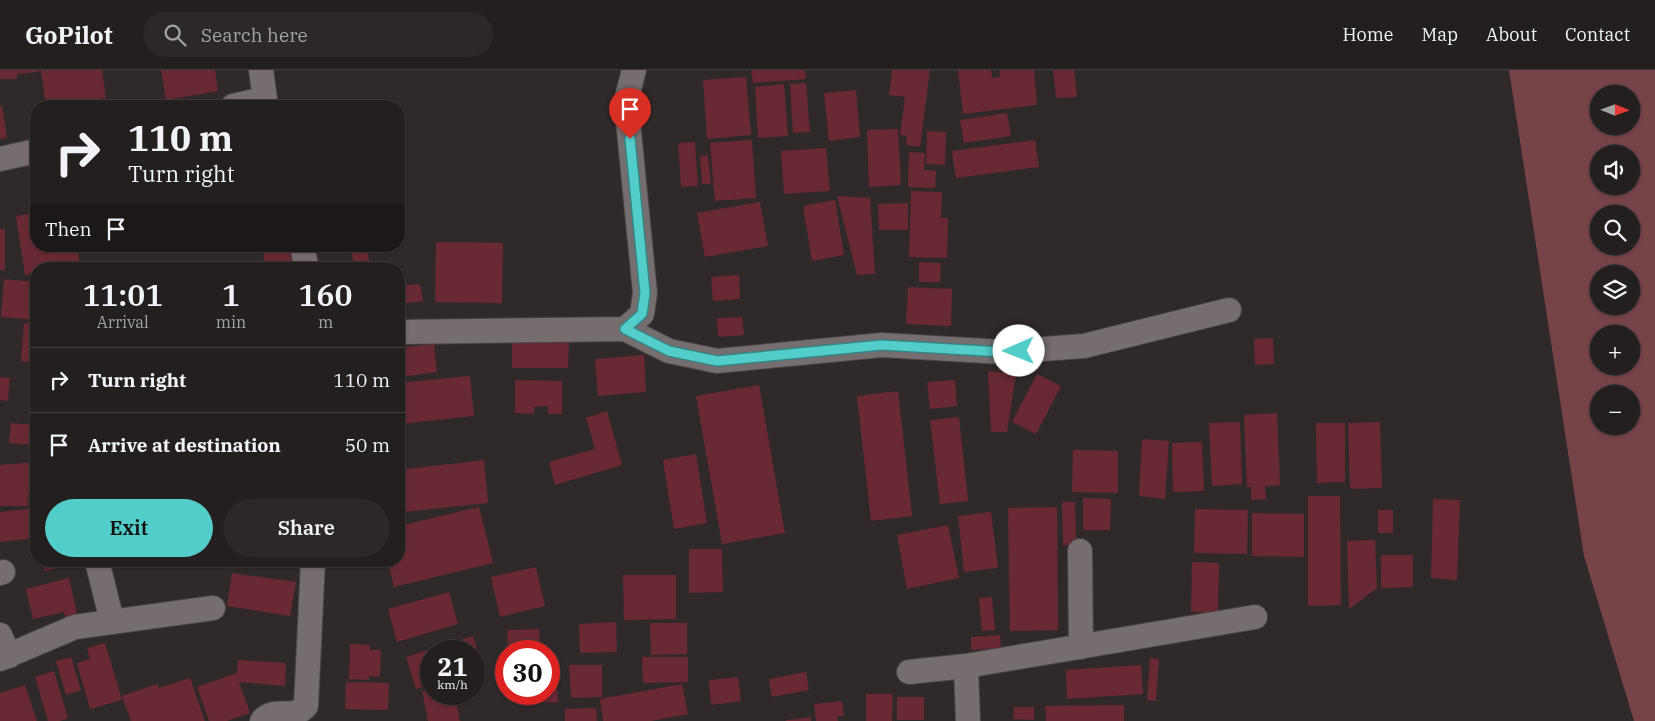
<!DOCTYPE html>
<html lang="en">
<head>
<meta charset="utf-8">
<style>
  body { margin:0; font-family:"IBM Plex Serif",serif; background:#2c2728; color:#f1f3f6; height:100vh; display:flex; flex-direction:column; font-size:19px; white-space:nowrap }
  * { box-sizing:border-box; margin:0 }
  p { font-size:16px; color:#a3a2a4 }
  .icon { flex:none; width:28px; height:28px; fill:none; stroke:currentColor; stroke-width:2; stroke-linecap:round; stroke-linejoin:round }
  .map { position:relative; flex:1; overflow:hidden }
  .panel { position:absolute; left:30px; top:192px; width:375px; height:305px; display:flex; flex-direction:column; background:#241f1f; border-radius:20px; box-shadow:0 1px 4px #0004,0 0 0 1px #413d3d }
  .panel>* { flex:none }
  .top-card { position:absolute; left:30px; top:30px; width:375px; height:152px; border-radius:20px; box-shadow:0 1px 4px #0004,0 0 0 1px #413d3d; background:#241f1f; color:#f1f3f6; overflow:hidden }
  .needle { width:32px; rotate:91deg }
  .controls { position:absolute; left:1590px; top:15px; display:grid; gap:10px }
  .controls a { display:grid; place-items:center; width:50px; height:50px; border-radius:50%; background:#241f1f; box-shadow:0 1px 4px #0004,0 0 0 1px #413d3d; font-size:25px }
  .speed { position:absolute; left:420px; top:570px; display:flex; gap:10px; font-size:25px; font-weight:700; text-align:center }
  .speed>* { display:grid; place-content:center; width:65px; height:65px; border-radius:50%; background:#241f1f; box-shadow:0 1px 4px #0004,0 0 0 1px #413d3d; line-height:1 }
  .speed small { font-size:12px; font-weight:400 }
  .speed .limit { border:8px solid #d22; background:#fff; color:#111 }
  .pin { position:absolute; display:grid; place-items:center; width:42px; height:42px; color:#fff; margin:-51px -21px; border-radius:50% 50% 50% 0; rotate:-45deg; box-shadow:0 0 5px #0007 }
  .pin .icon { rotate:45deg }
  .me { position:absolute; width:55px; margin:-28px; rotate:269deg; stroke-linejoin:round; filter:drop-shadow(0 0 4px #0008) }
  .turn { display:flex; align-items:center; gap:18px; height:105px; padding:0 15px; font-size:22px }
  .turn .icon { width:65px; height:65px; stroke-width:2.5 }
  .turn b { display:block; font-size:35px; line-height:42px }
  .then { display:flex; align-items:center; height:48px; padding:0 15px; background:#0003; gap:10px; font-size:19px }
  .eta { display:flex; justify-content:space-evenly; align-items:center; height:85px; text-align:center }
  .eta b { font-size:30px; font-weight:600; line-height:35px }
  .button { display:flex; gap:10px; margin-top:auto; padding:10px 15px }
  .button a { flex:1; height:58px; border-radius:30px; background:#53cdc9; color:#111; font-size:20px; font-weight:600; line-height:58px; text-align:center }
  .button a+a { background:#2c2728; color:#f1f3f6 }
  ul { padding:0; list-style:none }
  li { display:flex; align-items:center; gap:15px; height:65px; padding:0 15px; border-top:1px solid #413d3d }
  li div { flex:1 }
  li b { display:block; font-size:19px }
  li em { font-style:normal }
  header { display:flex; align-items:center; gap:30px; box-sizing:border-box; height:70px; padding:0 25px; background:#241f1f; border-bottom:1px solid #413d3d }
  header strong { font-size:24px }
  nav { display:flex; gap:28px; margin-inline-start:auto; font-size:18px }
  .search { width:350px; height:45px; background:#2c2728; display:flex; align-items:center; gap:12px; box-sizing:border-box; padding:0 18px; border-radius:28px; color:#a3a2a4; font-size:19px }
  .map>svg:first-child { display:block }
</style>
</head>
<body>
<header>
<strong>GoPilot</strong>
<div class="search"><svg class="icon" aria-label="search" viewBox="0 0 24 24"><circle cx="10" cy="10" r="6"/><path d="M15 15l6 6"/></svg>Search here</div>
<nav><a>Home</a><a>Map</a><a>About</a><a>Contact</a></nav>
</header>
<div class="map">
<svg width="1655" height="651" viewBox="0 0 1655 651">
  <rect width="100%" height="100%" fill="#302929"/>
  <!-- green -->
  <path fill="#764349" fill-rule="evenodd" d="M 1509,0 L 1655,0 L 1655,651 L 1634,651 L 1584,486 ZM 1599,24 L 1631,24 L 1631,56 L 1599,56 ZM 1599,84 L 1631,84 L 1631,116 L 1599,116 ZM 1599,144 L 1631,144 L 1631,176 L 1599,176 ZM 1599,204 L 1631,204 L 1631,236 L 1599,236 ZM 1599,264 L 1631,264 L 1631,296 L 1599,296 ZM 1599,324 L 1631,324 L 1631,356 L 1599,356 Z"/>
  <!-- building -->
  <path fill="#682934" d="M 0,0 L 39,0 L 39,2 L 17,4 L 17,9 L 0,9 Z
    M 41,0 L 102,0 L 106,28 L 46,36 Z
    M 161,0 L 215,0 L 218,21 L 166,30 Z
    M 751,0 L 805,0 L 806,9 L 753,13 Z
    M 892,0 L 930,0 L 920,77 L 906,75 L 907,66 L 900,65 L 905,27 L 889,25 Z
    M 958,0 L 991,0 L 992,8 L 1000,7 L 999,0 L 1034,0 L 1037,35 L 963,44 Z
    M 1053,0 L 1074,0 L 1077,27 L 1056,28 Z
    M 746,7 L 751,65 L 707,69 L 703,10 Z
    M 806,13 L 810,62 L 793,63 L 790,14 Z
    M 784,14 L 788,66 L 758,68 L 755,17 Z
    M 856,20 L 860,67 L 829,71 L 824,23 Z
    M 0,36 L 2,36 L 7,68 L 0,69 Z
    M 1007,43 L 1011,66 L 964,73 L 960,50 Z
    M 898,59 L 901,115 L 869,117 L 867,60 Z
    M 927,61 L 946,62 L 945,95 L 926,94 Z
    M 752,70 L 756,128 L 715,131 L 710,73 Z
    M 1035,70 L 1039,97 L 956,108 L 952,81 Z
    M 695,72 L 698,116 L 681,117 L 678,73 Z
    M 826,78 L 830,121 L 784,124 L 781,81 Z
    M 909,82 L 925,83 L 924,100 L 936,101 L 935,118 L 908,117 Z
    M 708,85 L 711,114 L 702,114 L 700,86 Z
    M 36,92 L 36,111 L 31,112 L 28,93 Z
    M 911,121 L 942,122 L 941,148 L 948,148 L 947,188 L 909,187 Z
    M 837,126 L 870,128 L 875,204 L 857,205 Z
    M 835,130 L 844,185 L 812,191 L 803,136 Z
    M 760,132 L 768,176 L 705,187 L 697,143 Z
    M 908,133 L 908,160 L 879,160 L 878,134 Z
    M 36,143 L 36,176 L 77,176 L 80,196 L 36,199 L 36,203 L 25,205 L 16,146 Z
    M 0,159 L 5,159 L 5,200 L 0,200 Z
    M 436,172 L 503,173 L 502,233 L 435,232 Z
    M 351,176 L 367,176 L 370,199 L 354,199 Z
    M 264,177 L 295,178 L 294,199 L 263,199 Z
    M 919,192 L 941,193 L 940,212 L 919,212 Z
    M 739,205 L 740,229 L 713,231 L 711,207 Z
    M 4,209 L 36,212 L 36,250 L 1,247 Z
    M 420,214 L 423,231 L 399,234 L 399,216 Z
    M 908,217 L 952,219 L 951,256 L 906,254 Z
    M 742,247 L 744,265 L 718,267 L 717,248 Z
    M 24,253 L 36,254 L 36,293 L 21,291 Z
    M 1273,268 L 1274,294 L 1255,295 L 1254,269 Z
    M 512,269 L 569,270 L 568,298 L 512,298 Z
    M 434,274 L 437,302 L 399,307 L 399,278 Z
    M 644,285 L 646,322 L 598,326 L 595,289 Z
    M 988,301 L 1016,304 L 1007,362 L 991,362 Z
    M 1037,304 L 1061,316 L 1036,364 L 1012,352 Z
    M 470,306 L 474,346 L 400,354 L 399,313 Z
    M 0,307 L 10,308 L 8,331 L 0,330 Z
    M 515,310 L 562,311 L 562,344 L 548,344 L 548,336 L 534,337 L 534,344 L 515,343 Z
    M 955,310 L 957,336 L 930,339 L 927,312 Z
    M 759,315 L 785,463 L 722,474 L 696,326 Z
    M 898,321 L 912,446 L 871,451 L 857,326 Z
    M 607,341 L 622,395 L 555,415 L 549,392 L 595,379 L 586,348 Z
    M 1277,343 L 1280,415 L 1265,416 L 1266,429 L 1251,430 L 1251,417 L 1247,417 L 1244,345 Z
    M 959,347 L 968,431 L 940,434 L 930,350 Z
    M 1240,352 L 1242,414 L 1212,416 L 1209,353 Z
    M 1380,352 L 1382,418 L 1350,419 L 1348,353 Z
    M 11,353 L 36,355 L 36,375 L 9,373 Z
    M 1316,353 L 1345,353 L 1345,412 L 1317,413 Z
    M 1142,369 L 1169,371 L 1165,429 L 1139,426 Z
    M 1202,372 L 1204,421 L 1173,422 L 1172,373 Z
    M 1073,380 L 1118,381 L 1118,423 L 1072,422 Z
    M 696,384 L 707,453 L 674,459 L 663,390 Z
    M 484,390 L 488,433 L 403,442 L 399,400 Z
    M 36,392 L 36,423 L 28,423 L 28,436 L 0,436 L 0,395 Z
    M 1308,426 L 1340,426 L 1341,535 L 1308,536 Z
    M 1083,428 L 1111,429 L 1110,460 L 1083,460 Z
    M 1433,429 L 1460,430 L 1457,510 L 1431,508 Z
    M 1062,432 L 1075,432 L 1076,475 L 1063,475 Z
    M 479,437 L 493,493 L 394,517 L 388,491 L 399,491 L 399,456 Z
    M 1057,437 L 1058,560 L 1010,561 L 1008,438 Z
    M 36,438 L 36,468 L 0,472 L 0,442 Z
    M 1195,439 L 1248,440 L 1247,484 L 1194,483 Z
    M 1378,440 L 1393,440 L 1393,463 L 1378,463 Z
    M 991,442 L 998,498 L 964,502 L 958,446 Z
    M 1252,443 L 1304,444 L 1304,487 L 1252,486 Z
    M 948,455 L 959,508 L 907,519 L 897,465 Z
    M 1375,470 L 1377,518 L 1349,539 L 1347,471 Z
    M 689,479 L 722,479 L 723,522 L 689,523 Z
    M 1381,485 L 1413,485 L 1413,517 L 1381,518 Z
    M 43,491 L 66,491 L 67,495 L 45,501 Z
    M 1192,492 L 1219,493 L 1218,543 L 1191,542 Z
    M 536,497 L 545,536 L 500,547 L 491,507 Z
    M 232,503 L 296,512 L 290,546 L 227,536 Z
    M 623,505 L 676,505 L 676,549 L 624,550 Z
    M 69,508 L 78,548 L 66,550 L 64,542 L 33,549 L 26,519 Z
    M 449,522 L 458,554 L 397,572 L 388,539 Z
    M 992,527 L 995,560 L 982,561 L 979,528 Z
    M 616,552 L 617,582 L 580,583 L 579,554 Z
    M 650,553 L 687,553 L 687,584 L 651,585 Z
    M 539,559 L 540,581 L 508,581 L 507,560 Z
    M 1000,565 L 1001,578 L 971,580 L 971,567 Z
    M 473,566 L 483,598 L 474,601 L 474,581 L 431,581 L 431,614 L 416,619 L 406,587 Z
    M 105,573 L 122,630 L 90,639 L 77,593 L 90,589 L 87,578 Z
    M 350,574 L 370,575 L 370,580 L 381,580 L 380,607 L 369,606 L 369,610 L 349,609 Z
    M 71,587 L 81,620 L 66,625 L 56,591 Z
    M 642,587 L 688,587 L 688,612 L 643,613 Z
    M 1150,588 L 1159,589 L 1156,631 L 1147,630 Z
    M 238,590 L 286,593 L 285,616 L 239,612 L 250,643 L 227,651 L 209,651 L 197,617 L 237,603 Z
    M 569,595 L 602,595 L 602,627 L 571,628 Z
    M 1141,595 L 1143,624 L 1067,629 L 1066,600 Z
    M 54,601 L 68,648 L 60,651 L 48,651 L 35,607 Z
    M 806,602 L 809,620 L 772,627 L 769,609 Z
    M 549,603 L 557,603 L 558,632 L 527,633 L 527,624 L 549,624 Z
    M 738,607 L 741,631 L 711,635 L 709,610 Z
    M 190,608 L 205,651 L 131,651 L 122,626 L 157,614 L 159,618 Z
    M 346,612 L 389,613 L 388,640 L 345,639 Z
    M 682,614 L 688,644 L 651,651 L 603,651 L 600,629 Z
    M 25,615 L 37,651 L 0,651 L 0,623 Z
    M 431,619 L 431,624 L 455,624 L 460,651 L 428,651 L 422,621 Z
    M 866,624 L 893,624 L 892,651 L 866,651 Z
    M 897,627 L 924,627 L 924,650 L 897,650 Z
    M 842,631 L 844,646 L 837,646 L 838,651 L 816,651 L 814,634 Z
    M 1124,635 L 1124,651 L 1046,651 L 1045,636 Z
    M 1014,637 L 1034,637 L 1034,650 L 1013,649 Z
    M 596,638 L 597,651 L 565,651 L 565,639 Z
    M 811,647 L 811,651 L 786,651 L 786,650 Z"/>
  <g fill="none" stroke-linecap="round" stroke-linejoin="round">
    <defs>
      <path id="street" d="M 261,0 L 266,36
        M 233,36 L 264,29
        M 0,89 L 36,81
        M 302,176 L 307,199
        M 625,259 L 669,281 L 717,291 L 882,275 L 1003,282 L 1084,276 L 1229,240
        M 399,262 L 625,259 L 642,244 L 645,223 L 626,31 L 634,0
        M 1080,481 L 1081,577
        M 97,491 L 112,551
        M 0,503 L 3,502
        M 0,565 L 9,586
        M 0,589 L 75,557 L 213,538
        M 909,602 L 966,596
        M 262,651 C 274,636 293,651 306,636 L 313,491
        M 968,651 L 966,596 L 1255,547"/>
    </defs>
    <!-- street casing -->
    <use href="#street" stroke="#4a4445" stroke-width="26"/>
    <!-- street -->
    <use href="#street" stroke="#766d6e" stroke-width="24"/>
  </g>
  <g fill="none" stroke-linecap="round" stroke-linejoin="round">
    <defs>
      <path id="route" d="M 630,69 L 645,223 L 642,244 L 625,259 L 669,281 L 717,291 L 882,275 L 1002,282 L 1019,281"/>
    </defs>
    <!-- route casing -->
    <use href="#route" stroke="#368583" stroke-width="12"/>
    <!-- route -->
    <use href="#route" stroke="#53cdc9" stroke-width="9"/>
  </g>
</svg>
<div class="controls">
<a><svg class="needle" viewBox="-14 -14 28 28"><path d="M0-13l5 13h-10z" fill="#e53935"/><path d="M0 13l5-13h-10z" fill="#a3a2a4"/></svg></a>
<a><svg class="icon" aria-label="sound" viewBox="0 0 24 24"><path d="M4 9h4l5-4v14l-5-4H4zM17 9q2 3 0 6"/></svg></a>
<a><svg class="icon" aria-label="search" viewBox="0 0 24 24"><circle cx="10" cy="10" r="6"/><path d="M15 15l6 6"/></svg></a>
<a><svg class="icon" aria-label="layers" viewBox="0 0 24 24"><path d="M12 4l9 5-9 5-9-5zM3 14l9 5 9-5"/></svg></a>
<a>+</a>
<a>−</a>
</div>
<div class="speed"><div>21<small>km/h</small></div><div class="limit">30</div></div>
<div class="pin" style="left:630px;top:69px;background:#d93025"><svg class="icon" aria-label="arrive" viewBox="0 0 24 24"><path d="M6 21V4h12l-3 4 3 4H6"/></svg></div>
<svg class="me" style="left:1019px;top:281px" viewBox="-20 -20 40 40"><circle r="19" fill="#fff"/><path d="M0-13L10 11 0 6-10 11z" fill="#53cdc9"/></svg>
<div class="top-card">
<div class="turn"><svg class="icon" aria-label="right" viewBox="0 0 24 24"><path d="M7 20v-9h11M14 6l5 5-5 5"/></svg><div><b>110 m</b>Turn right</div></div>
<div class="then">Then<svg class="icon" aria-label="arrive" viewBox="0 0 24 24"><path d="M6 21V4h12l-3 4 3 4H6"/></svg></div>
</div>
<section class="panel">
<div class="eta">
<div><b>11:01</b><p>Arrival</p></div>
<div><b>1</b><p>min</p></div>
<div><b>160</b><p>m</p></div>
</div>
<ul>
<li><svg class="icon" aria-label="right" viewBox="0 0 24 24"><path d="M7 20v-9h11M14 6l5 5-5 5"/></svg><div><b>Turn right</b></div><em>110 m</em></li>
<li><svg class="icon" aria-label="arrive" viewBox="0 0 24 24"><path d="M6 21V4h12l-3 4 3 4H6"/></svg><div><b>Arrive at destination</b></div><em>50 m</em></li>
</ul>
<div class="button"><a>Exit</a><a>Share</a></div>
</section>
</div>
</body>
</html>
